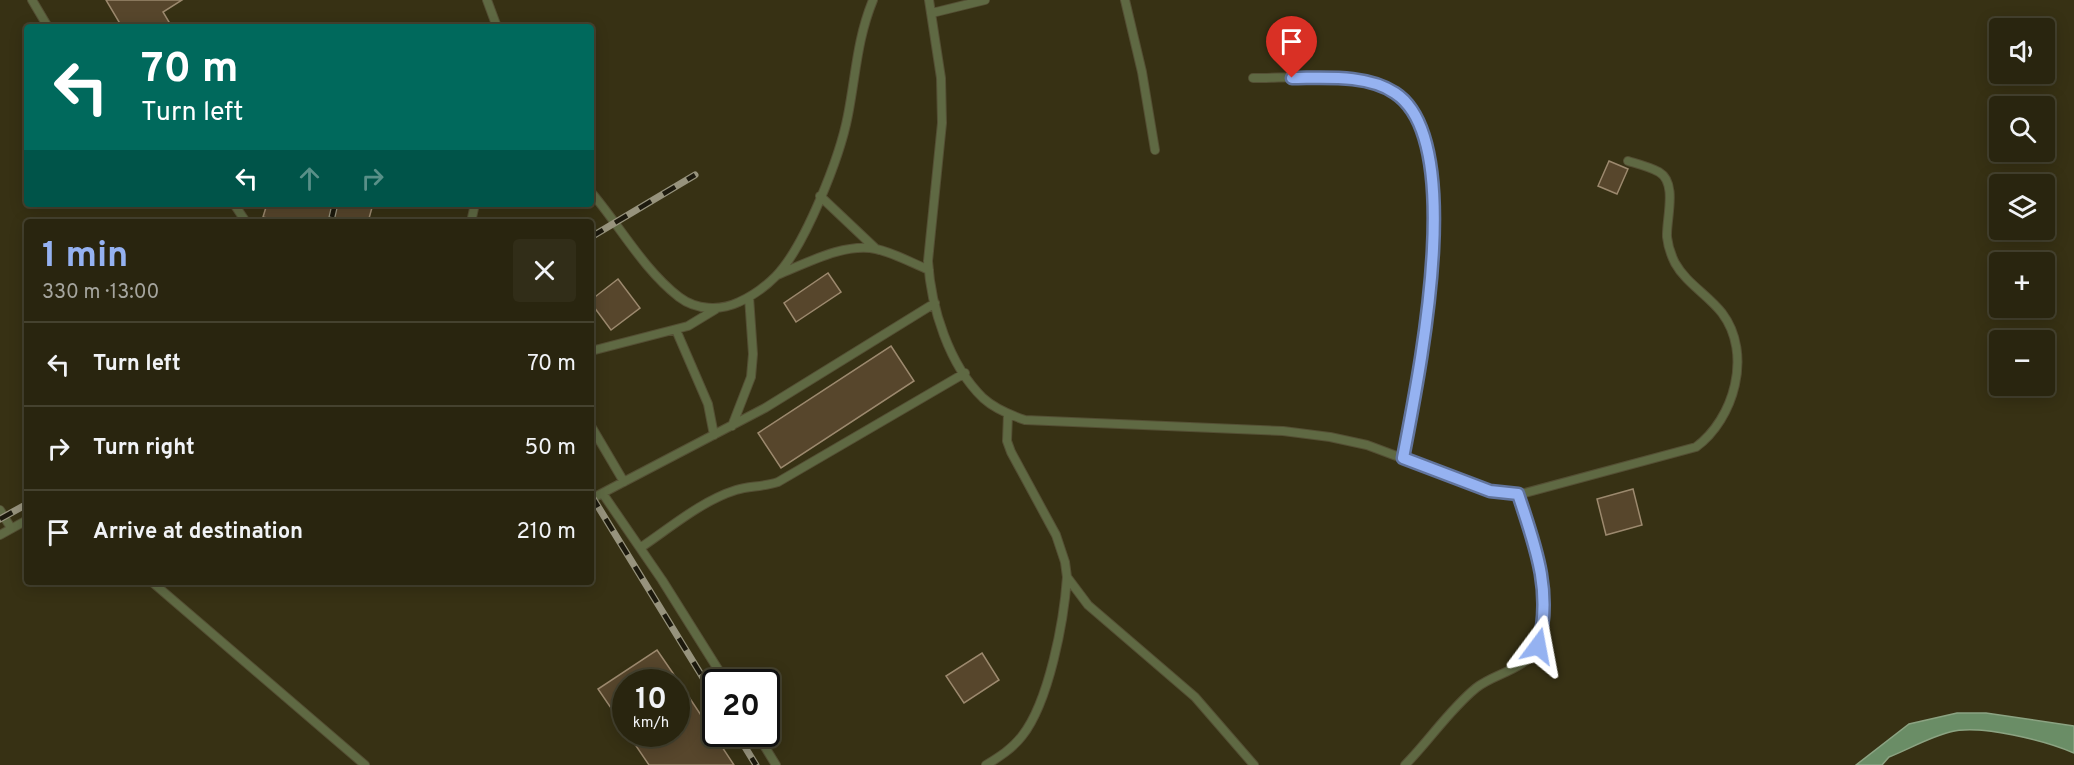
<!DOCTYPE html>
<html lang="en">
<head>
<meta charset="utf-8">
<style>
  body { margin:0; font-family:Overpass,sans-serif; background:#312d18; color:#f1f3f6; height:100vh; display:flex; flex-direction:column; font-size:22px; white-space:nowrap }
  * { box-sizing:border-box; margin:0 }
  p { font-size:20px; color:#a5a59e }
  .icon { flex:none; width:33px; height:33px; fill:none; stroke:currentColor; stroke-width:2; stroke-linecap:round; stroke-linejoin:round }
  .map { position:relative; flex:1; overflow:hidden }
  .sheet { position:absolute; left:24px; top:219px; width:570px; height:366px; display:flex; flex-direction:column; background:#29250f; border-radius:6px; box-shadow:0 3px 15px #0003,0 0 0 2px #45422f }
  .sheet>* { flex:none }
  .hud { position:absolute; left:24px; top:24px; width:570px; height:183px; border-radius:6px; box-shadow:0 3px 15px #0003,0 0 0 2px #45422f; background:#00695c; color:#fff; overflow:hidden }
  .buttons { position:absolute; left:1989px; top:18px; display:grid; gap:12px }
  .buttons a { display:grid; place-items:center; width:66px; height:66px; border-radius:6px; background:#29250f; box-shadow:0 3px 15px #0003,0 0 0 2px #45422f; font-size:30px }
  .speed { position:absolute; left:612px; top:669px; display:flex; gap:12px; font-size:30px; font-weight:700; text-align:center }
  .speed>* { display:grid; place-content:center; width:78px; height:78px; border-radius:50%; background:#29250f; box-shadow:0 3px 15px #0003,0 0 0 2px #45422f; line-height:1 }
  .speed small { font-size:15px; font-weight:400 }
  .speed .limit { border:3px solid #111; border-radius:9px; background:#fff; color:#111 }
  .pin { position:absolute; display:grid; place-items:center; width:51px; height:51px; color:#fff; margin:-62px -26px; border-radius:50% 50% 50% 0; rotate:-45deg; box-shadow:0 0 6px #0007 }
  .pin .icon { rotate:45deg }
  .me { position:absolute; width:66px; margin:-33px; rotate:13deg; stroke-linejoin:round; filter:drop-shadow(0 0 4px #0008) }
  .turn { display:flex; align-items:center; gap:21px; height:126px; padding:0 18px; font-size:27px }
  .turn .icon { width:78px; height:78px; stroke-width:2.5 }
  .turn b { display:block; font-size:42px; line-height:51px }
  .lanes { display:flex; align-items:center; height:57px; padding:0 18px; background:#0003; justify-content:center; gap:30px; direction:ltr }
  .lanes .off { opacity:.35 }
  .round { display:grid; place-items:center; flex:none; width:63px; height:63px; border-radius:6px; background:#312d18 }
  .overview { display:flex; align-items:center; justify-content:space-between; height:102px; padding:0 18px }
  h1 { font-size:36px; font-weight:700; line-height:45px; color:#95b2f1 }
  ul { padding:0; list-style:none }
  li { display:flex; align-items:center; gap:18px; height:84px; padding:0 18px; border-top:2px solid #45422f }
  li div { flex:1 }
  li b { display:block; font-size:22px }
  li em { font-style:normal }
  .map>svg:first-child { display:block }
</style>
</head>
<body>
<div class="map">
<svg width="2074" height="765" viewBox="0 0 2074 765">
  <rect width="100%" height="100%" fill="#373114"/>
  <!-- water -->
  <path fill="#6a8d66" stroke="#8ba382" stroke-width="1.5" d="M 1957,713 L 1986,713 L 2074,726 L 2074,753 C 2046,741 1981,724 1950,732 C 1930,737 1909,749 1889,757 L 1882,765 L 1856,765 L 1909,724 Z"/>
  <!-- building -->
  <path fill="#57462c" stroke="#9c896e" stroke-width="1.5" d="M 106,0 L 182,0 L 163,12 L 172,27 L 122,27 Z
    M 1609,161 L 1628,169 L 1617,194 L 1598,186 Z
    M 267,204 L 373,204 L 368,222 L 282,222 L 263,217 Z
    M 828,273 L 841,292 L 796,322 L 784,303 Z
    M 618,279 L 640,308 L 611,330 L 591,303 L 591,300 Z
    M 891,346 L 914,381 L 781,468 L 758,433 Z
    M 1633,489 L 1642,525 L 1606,535 L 1597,499 Z
    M 657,650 L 679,682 L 734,765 L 649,765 L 628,734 L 676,734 L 676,682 L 626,682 L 626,730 L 598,689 Z
    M 982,653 L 999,680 L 964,703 L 946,676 Z"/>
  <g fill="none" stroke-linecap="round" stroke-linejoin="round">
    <defs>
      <path id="lane" d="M 32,0 L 48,27
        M 487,0 L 497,27
        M 929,0 L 941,78 L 942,123 L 928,261 C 931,308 949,365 983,398 C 995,409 1010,415 1025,420 L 1283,431 L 1330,437 L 1367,445 L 1490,491 L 1525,493 L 1696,447 C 1734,419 1753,354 1722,313 C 1708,295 1686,283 1675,263 C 1671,255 1668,246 1667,237 C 1666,219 1678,183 1659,172 C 1650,167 1638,164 1628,161
        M 1125,0 L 1142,72 L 1155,150
        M 932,13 L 985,0
        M 1253,78 C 1294,78 1357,71 1393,92 C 1470,137 1417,384 1403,458
        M 591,192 C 620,226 643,269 679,297 C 696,310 720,311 739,302 C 753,296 765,287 776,276 C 805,246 840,157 848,115 C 856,74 857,39 873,0
        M 820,196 L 875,248
        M 234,204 L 246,222
        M 471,222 L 475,204
        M 777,275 C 805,264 845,242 876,249 C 894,253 912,263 929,270
        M 676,330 L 708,404 L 714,435
        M 591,351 L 688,326 L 716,309
        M 1008,414 L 1007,441 L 1011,452 L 1056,535 L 1065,562 L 1067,577 L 1088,605 L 1195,697 L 1254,765
        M 591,426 L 624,482
        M 732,426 L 751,377 L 753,354 L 749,297
        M 603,494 L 662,580 L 726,682
        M 591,499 L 765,408 L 935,303
        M 0,510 L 11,528
        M 0,535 L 27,520
        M 640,548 C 670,528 701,501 736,490 C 749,486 763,487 778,482 L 965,373
        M 152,582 L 365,765
        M 757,734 L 776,765
        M 986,765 C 999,757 1012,749 1022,736 C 1049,702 1064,621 1067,577
        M 1405,765 C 1429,741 1449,710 1476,688 C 1491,676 1513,672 1528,659 C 1567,626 1531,534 1518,494"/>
    </defs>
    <!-- lane casing -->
    <use href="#lane" stroke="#544f34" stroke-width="10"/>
    <!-- lane -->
    <use href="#lane" stroke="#5f6943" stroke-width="8"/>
    <defs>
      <path id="rail" d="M 332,217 L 335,204
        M 591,237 L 695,175
        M 591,495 L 716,699
        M 0,519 L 27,504
        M 737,734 L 756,765"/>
    </defs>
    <!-- rail casing -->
    <use href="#rail" stroke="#97937d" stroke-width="7"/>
    <!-- rail -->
    <use href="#rail" stroke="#1c190d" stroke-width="4.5" stroke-dasharray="14" stroke-linecap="butt"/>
  </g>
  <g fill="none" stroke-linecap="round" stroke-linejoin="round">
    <defs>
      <path id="route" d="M 1292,78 C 1324,78 1367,74 1395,93 C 1469,141 1417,383 1403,458 L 1490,491 L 1518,494 C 1535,545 1553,592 1538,646"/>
    </defs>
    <!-- route casing -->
    <use href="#route" stroke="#61749d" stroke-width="15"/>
    <!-- route -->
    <use href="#route" stroke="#95b2f1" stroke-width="10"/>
  </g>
</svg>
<div class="buttons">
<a><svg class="icon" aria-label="sound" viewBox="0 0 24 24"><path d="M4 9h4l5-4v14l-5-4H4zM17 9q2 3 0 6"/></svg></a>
<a><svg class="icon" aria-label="search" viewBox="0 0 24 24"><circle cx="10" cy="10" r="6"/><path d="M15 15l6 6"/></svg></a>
<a><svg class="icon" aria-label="layers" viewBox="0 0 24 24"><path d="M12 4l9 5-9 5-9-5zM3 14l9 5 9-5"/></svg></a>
<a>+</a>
<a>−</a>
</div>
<div class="speed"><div>10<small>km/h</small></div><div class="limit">20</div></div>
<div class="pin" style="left:1292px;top:78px;background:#d93025"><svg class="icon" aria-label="arrive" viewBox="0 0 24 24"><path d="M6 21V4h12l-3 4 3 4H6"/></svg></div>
<svg class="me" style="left:1538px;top:646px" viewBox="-20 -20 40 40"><path d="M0-17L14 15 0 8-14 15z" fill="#95b2f1" stroke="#fff" stroke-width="4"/></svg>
<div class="hud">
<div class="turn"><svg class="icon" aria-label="left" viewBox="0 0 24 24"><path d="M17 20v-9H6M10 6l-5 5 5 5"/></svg><div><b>70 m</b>Turn left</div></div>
<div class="lanes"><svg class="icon" aria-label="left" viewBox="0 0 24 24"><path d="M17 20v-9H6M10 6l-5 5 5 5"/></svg><svg class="icon off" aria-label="ahead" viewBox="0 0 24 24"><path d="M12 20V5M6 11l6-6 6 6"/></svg><svg class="icon off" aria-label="right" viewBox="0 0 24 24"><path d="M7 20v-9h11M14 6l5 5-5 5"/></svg></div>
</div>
<section class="sheet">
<div class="overview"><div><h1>1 min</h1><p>330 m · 13:00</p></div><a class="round"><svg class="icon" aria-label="close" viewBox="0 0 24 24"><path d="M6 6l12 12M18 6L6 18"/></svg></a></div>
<ul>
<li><svg class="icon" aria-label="left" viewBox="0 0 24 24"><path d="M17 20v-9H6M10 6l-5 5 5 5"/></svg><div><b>Turn left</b></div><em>70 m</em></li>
<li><svg class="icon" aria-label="right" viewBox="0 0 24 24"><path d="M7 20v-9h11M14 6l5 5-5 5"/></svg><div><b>Turn right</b></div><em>50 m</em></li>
<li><svg class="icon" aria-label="arrive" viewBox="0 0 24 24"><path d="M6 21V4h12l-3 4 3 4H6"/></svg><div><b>Arrive at destination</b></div><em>210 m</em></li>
</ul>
</section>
</div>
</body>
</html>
